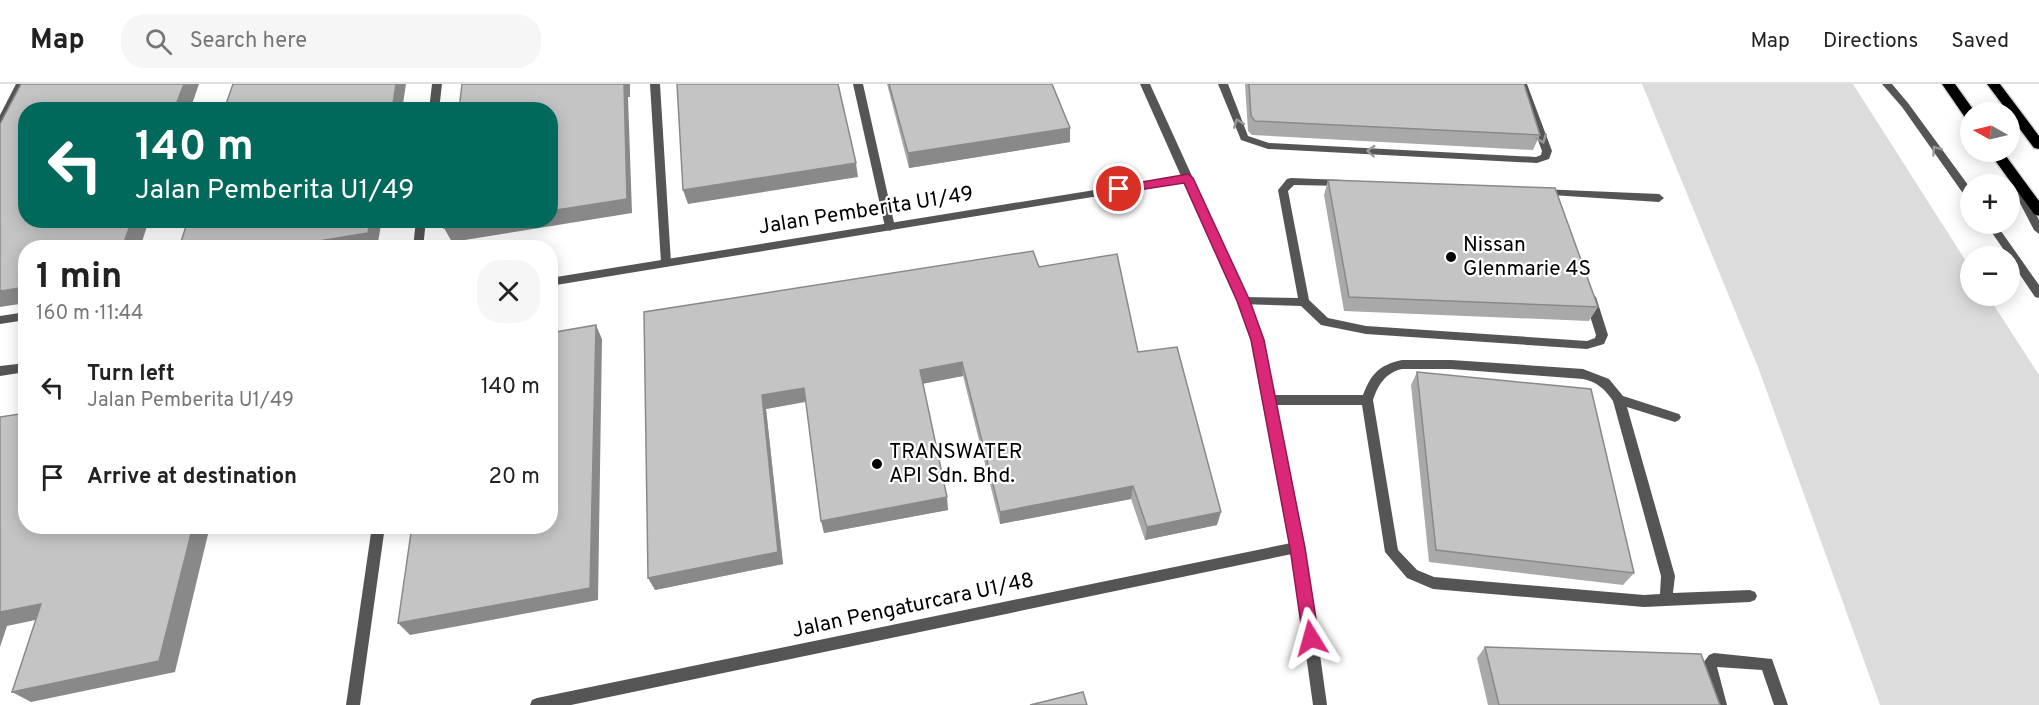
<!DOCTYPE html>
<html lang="en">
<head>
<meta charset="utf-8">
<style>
  body { margin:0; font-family:Overpass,sans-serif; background:#f6f6f6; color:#222; height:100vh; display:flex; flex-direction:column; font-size:22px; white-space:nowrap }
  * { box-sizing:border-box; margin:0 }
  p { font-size:20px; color:#767676 }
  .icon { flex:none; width:33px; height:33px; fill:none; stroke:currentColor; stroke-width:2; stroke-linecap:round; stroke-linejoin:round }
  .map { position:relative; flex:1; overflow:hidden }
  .details { position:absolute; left:18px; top:156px; width:540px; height:294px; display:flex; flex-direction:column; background:#fff; border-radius:24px; box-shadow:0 3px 15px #0003 }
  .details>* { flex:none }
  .top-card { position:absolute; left:18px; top:18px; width:540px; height:126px; border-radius:24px; box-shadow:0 3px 15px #0003; background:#00695c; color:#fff; overflow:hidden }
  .needle { width:39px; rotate:278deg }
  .controls { position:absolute; left:1960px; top:18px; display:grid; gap:12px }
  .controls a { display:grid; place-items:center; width:60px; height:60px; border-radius:50%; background:#fff; box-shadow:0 3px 15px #0003; font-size:30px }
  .pin { position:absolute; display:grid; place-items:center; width:51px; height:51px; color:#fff; margin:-26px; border:3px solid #fff; border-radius:50%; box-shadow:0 2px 6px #0007 }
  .me { position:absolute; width:66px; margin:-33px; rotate:352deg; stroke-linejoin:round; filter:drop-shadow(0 0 4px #0008) }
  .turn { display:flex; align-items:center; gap:21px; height:126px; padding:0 18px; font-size:27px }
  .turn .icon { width:78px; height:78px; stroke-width:2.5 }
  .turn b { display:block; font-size:42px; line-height:51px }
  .round { display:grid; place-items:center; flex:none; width:63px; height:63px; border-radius:24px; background:#f6f6f6 }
  .headline { display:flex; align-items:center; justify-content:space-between; height:102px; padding:0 18px }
  h1 { font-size:36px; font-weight:700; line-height:45px }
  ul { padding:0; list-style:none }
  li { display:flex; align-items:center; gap:18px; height:90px; padding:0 18px }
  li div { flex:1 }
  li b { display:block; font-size:22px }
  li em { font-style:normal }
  header { display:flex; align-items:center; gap:36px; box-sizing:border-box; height:84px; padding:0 30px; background:#fff; border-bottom:2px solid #e0e0e0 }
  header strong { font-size:28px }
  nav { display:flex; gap:33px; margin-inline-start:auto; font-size:21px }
  .search { width:420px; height:54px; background:#f6f6f6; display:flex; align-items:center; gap:15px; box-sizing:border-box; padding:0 21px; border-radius:24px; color:#767676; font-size:22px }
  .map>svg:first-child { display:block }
</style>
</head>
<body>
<header>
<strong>Map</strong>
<div class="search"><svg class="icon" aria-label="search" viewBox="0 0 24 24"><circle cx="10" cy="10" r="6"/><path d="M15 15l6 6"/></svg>Search here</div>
<nav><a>Map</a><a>Directions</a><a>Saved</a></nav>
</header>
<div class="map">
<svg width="2039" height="621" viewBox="0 0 2039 621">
  <rect width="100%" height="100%" fill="#fff"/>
  <!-- green -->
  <path fill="#dcdcdc" d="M 1642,0 L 1853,0 L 1971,185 L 1971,212 L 1988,212 L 2039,291 L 2039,621 L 1880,621 L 1758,283 Z"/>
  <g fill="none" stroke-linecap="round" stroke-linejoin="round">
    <defs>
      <path id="trunk" d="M 1942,0 L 1955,0 L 1975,28 L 1971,28 L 1971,36 L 1966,35 Z
        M 1987,0 L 2000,0 L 2039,52 L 2039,65 L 2034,64 L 2010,32 L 2010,28 L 2008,28 Z
        M 1989,68 L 2003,68 L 2039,117 L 2039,132 L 2034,130 Z"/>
    </defs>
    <!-- trunk casing -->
    <use href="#trunk" stroke="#dbdbdb" stroke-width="3"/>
    <!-- service -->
    <path fill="#555" fill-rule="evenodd" d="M 16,0 L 26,0 L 5,40 L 0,43 L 0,31 Z
      M 432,0 L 442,0 L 439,26 L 429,26 Z
      M 650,0 L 660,0 L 671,179 L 666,183 L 661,179 Z
      M 853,0 L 863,0 L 895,143 L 890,147 L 885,143 Z
      M 1218,0 L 1228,0 L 1248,52 L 1269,59 L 1536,73 L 1541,71 L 1542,67 L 1517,0 L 1527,0 L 1552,67 L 1549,75 L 1537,79 L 1268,65 L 1241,56 Z
      M 1882,0 L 1892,0 L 1908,19 L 1971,105 L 1971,117 L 1967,115 L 1902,23 Z
      M 1291,94 L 1343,96 L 1348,99 L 1343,102 L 1294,101 L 1288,107 L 1309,216 L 1328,234 L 1366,242 L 1587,257 L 1595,254 L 1596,251 L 1584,213 L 1590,209 L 1596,213 L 1608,251 L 1604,260 L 1587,265 L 1366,250 L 1321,241 L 1301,222 L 1239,220 L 1237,217 L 1239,214 L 1243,213 L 1298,214 L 1278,106 L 1287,95 Z
      M 2016,99 L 2021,102 L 2039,136 L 2039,150 L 2034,146 L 2011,102 Z
      M 1540,105 L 1659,110 L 1664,114 L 1659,118 L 1536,110 L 1535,108 L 1536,106 Z
      M 416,136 L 426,136 L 423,164 L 413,164 Z
      M 1986,140 L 1996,140 L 2039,201 L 2039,214 L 2035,213 L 2010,176 L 2010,172 L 2008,172 Z
      M 26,228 L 26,236 L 0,240 L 0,232 Z
      M 1402,276 L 1451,276 L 1583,285 L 1609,295 L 1623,312 L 1679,330 L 1681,333 L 1679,336 L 1675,338 L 1627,323 L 1675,492 L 1673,509 L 1750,506 L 1755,508 L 1757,512 L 1755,516 L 1750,518 L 1644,523 L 1433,505 L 1407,494 L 1385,468 L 1362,321 L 1270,321 L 1266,319 L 1264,316 L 1266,313 L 1270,311 L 1363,311 C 1371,290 1379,281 1402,276 ZM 1402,285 L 1451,285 L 1583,295 C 1597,298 1605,305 1613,317 L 1661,492 L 1660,510 L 1644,511 L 1434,493 L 1417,486 L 1398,466 L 1373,316 C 1378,301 1385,289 1402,285 Z
      M 372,442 L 385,442 L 360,621 L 346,621 Z
      M 1714,569 L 1772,575 L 1788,621 L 1774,621 L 1762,586 L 1717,583 L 1727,621 L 1713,621 L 1701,582 L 1709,571 Z"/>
    <!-- minor -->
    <path fill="#555" fill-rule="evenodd" d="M 1140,0 L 1150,0 L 1249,217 L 1264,256 L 1305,463 L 1327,621 L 1313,621 L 1292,470 L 571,621 L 530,621 L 532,616 L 537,614 L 1291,459 L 1252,256 L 1237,217 L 1184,98 L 550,202 L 550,194 L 1181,92 Z
      M 26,279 L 26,288 L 0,292 L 0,282 Z"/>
    <!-- trunk -->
    <use href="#trunk" fill="#000" fill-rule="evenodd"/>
  </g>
  <!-- wall -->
  <path fill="#a9a9a9" d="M 887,0 L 1052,0 L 1070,58 L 909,84 Z
    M 1245,0 L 1524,0 L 1540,51 L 1533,66 L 1252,51 L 1248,47 Z
    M 1328,96 L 1598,223 L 1589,237 L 1344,227 L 1324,111 Z
    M 1039,183 L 1138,268 L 1217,441 L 1145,456 L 1131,415 L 1000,440 L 963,292 L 923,299 L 948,426 L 824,449 L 806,318 L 766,325 L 783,480 L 655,506 L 644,228 Z
    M 1417,288 L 1634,489 L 1623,501 L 1429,478 L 1411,301 Z
    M 1485,563 L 1720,621 L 1488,621 L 1477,574 Z"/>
  <!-- shaded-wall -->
  <path fill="#898989" d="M 184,0 L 199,0 L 190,26 L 174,26 Z
    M 396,0 L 406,0 L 402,26 L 392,26 Z
    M 624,0 L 630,0 L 630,13 L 628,13 L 632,129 L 452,158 L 444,144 L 489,136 L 550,136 L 550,127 Z
    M 1070,44 L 1070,58 L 909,84 L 908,69 Z
    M 856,79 L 858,93 L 688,120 L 683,106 Z
    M 132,136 L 149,136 L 140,164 L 122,164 Z
    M 370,136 L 382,136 L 377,163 L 276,164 Z
    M 26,203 L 26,219 L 0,223 L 0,207 Z
    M 596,241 L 602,255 L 598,516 L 410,551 L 398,539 Z
    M 962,278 L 963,292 L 922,300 L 920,286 Z
    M 804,304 L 808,317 L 766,325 L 783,480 L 655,506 L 648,494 L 762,311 Z
    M 1133,402 L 1131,415 L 1000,440 L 1000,428 Z
    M 947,413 L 948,426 L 824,449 L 821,437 Z
    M 1221,428 L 1217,441 L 1145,456 L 1147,443 Z
    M 193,442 L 227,442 L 209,446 L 175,588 L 31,618 L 12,608 Z
    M 41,520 L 59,531 L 7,542 L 0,563 L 0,528 Z"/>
  <!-- building -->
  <path fill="#c4c4c4" stroke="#898989" stroke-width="1.5" d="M 21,0 L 184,0 L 174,26 L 26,26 L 26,136 L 132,136 L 122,164 L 26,164 L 26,203 L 0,207 L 0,40 Z
    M 233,0 L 396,0 L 392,26 L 224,26 Z
    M 462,0 L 624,0 L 627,115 L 550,127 L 550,26 L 459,26 Z
    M 677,0 L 838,0 L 856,79 L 683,106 Z
    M 889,0 L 1052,0 L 1070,44 L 908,69 Z
    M 1249,0 L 1524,0 L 1540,51 L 1255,37 L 1251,32 Z
    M 1328,96 L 1555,104 L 1598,223 L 1349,213 Z
    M 188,136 L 370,136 L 368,149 L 276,164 L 179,164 Z
    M 445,136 L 489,136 L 444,144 Z
    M 1033,167 L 1039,183 L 1117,170 L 1138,268 L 1177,263 L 1221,428 L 1147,443 L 1133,402 L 1000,428 L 962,278 L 920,286 L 947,413 L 821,437 L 804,304 L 762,311 L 778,468 L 648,494 L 644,228 Z
    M 596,241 L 590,504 L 398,539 L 412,442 L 550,442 L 550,249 Z
    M 1417,288 L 1591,305 L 1634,489 L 1436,466 Z
    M 26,329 L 26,442 L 193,442 L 159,577 L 12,608 L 41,520 L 0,528 L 0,333 Z
    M 1485,563 L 1701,570 L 1720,621 L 1499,621 Z
    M 1083,608 L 1087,621 L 1030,621 Z"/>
  <!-- one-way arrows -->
  <defs><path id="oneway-chevron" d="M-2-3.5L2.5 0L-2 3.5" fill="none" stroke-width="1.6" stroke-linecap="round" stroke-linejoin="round" transform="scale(1.5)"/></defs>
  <g stroke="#999">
    <use href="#oneway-chevron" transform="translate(1238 39) rotate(-111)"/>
    <use href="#oneway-chevron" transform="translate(1542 55) rotate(69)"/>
    <use href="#oneway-chevron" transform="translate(1936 66) rotate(-125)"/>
    <use href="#oneway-chevron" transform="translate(1371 67) rotate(-177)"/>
  </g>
  <!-- route -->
  <path fill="#db2777" stroke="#8e194d" stroke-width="1.5" d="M 1188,90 L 1193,94 L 1250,217 L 1264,256 L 1305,464 L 1319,554 L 1316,559 L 1311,561 L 1305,559 L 1303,554 L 1290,464 L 1251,256 L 1237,217 L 1184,99 L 1119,109 L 1113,105 L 1119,102 Z"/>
  <!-- markers -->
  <g fill="#000" stroke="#fff" stroke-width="2">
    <circle cx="1451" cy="173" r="6"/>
    <circle cx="877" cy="380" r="6"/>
  </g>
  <g text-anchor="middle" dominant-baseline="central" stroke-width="4.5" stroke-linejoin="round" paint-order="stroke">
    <!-- street labels -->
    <g font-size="21" fill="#000" stroke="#fff">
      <text transform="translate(866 127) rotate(-9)">Jalan Pemberita U1/49</text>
      <text transform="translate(913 522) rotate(-12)">Jalan Pengaturcara U1/48</text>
    </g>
    <!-- poi labels -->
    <g font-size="21" fill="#000" stroke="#fff" text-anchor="start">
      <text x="1463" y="161">Nissan<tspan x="1463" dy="24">Glenmarie 4S</tspan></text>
      <text x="889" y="368">TRANSWATER<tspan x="889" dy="24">API Sdn. Bhd.</tspan></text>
    </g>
  </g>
</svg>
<div class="controls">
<a><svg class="needle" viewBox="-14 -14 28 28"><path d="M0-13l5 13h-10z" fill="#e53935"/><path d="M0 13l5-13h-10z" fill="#767676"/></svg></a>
<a>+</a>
<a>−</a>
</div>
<div class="pin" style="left:1119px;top:105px;background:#d93025"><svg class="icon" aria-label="arrive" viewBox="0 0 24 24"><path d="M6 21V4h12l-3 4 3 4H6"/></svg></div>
<svg class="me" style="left:1311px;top:554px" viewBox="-20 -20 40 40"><path d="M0-17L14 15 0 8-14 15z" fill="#db2777" stroke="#fff" stroke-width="4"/></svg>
<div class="top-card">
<div class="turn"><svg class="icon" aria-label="left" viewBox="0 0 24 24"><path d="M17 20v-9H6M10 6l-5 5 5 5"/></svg><div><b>140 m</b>Jalan Pemberita U1/49</div></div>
</div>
<section class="details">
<div class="headline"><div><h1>1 min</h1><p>160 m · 11:44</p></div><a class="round"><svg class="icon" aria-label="close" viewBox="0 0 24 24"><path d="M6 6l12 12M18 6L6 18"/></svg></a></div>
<ul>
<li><svg class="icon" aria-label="left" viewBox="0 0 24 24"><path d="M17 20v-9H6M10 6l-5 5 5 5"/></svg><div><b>Turn left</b><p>Jalan Pemberita U1/49</p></div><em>140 m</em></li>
<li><svg class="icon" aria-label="arrive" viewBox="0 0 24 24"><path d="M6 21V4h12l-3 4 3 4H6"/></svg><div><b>Arrive at destination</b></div><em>20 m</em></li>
</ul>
</section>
</div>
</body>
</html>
